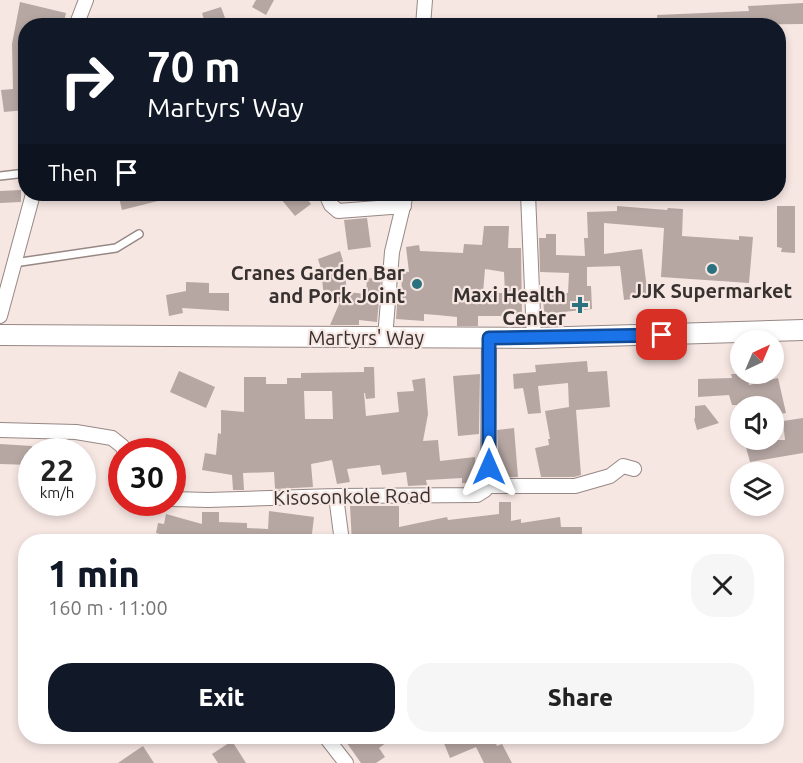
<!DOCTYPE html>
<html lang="en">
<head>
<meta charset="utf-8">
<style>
  body { margin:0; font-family:Ubuntu,sans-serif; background:#f6f6f6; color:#222; height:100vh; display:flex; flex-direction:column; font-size:22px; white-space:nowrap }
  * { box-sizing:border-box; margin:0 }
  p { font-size:20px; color:#767676 }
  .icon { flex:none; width:33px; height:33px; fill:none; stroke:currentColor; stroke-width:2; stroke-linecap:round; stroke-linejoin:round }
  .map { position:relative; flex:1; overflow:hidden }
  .panel { position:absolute; left:18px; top:534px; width:766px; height:210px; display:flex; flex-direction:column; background:#fff; border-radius:24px; box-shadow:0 3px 9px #0003 }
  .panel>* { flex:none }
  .guide { position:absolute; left:18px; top:18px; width:768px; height:183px; border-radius:24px; box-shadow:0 3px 9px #0003; background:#111827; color:#fff; overflow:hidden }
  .needle { width:39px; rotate:44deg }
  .buttons { position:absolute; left:730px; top:330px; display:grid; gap:12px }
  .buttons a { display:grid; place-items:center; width:54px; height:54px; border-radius:50%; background:#fff; box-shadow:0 3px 9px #0003; font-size:30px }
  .speed { position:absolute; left:18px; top:438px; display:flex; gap:12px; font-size:30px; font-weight:700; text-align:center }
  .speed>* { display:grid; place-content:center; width:78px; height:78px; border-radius:50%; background:#fff; box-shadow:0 3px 9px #0003; line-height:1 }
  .speed small { font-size:15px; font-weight:400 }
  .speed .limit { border:9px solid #d22; background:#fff; color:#111 }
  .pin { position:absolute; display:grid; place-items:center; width:51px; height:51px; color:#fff; margin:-26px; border-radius:12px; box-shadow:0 3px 9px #0006 }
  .me { position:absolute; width:66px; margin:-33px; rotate:0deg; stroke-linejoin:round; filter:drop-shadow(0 0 4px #0008) }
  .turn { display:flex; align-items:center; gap:21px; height:126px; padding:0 30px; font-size:27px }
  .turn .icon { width:78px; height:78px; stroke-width:2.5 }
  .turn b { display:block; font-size:42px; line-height:51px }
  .then { display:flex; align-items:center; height:57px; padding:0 30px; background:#0003; gap:12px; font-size:22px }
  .round { display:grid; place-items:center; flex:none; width:63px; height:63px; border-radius:24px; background:#f6f6f6 }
  .head { display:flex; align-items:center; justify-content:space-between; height:102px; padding:0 30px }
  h1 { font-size:36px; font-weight:800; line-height:45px; color:#111827 }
  .cta { display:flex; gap:12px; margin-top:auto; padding:12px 30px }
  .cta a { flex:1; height:69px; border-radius:24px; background:#111827; color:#fff; font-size:24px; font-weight:800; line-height:69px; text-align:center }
  .cta a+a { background:#f6f6f6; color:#222 }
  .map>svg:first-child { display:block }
</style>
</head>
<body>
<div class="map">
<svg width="803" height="763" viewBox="0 0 803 763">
  <rect width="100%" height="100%" fill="#f7e7e3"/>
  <!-- building -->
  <path fill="#b6a7a3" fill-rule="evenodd" d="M 256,0 L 274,0 L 266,15 L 252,7 Z
    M 20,2 L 66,13 L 63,26 L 26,26 L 26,79 L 22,79 L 26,110 L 4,112 L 1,90 L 13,89 L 12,44 Z
    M 803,3 L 803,24 L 658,26 L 657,15 L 749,11 L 748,6 Z
    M 221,7 L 228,26 L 206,26 L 202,13 Z
    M 21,190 L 21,202 L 0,203 L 0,191 Z
    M 118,194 L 174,194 L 174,197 L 122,210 Z
    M 288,194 L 303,194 L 311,204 L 295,216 L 281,199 Z
    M 617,206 L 667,210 L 668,208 L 683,209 L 682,236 L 739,240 L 739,236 L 753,237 L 749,283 L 661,277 L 664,228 L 604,223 L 604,254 L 642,249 L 648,297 L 624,300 L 620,266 L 587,267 L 587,286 L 591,286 L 592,309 L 544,314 L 543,295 L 568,293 L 569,273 L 540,272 L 539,238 L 546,238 L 546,234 L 556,234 L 556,255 L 585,256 L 584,238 L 588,238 L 587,212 L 617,211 Z
    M 777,206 L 795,206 L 795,253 L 781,252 L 782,248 L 777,247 Z
    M 367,218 L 371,247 L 348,250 L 344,220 Z
    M 484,226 L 509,226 L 508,248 L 521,248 L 522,316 L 478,316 L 478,326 L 457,326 L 457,317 L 437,315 L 424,314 L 424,321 L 396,319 L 397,304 L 401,303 L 402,271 L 409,272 L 406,247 L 419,245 L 420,251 L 463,253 L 464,244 L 482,245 ZM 485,269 L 504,272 L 505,293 L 483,293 Z
    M 340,251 L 344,264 L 347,292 L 366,294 L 367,278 L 381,279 L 377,322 L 359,320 L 359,325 L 330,325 L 340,302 L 332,304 L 331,298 L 324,297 L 322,279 L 324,279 L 318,259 Z
    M 186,282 L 209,283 L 209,293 L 229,293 L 229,311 L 182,308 L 183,313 L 169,316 L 166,295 L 186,291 Z
    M 587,361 L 588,372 L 607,371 L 610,407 L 576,410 L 581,475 L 574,477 L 541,477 L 535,448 L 549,445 L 548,439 L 550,439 L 545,411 L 569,407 L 568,383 L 538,386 L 541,413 L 528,414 L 523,388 L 514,389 L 513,374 L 536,372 L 535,365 Z
    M 364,367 L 374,367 L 375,398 L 366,399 L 365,393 L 364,393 L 366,416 L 399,412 L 397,392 L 414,391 L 412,380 L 425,378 L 428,414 L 423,441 L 438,440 L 440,461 L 475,457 L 476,483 L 462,483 L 462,478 L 426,480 L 427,485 L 408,486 L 406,472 L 382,475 L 380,465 L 347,469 L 350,482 L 337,484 L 332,460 L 311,464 L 313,487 L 275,489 L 274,472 L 243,473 L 244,490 L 233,490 L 232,475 L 202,470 L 205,453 L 216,455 L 218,433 L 221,434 L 221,410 L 244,412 L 244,377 L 266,377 L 266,384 L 287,384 L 287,378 L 301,378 L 301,373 L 364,372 ZM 304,391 L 332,391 L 333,419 L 305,419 Z
    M 179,371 L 215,387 L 206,408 L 170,392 Z
    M 480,374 L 479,434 L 458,436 L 453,376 Z
    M 731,374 L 747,374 L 749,385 L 778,378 L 786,413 L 774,415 L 774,406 L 732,405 L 729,395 L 698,397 L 698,379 L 732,378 Z
    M 705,405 L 719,423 L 697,430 L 694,419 L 695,418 L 695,406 Z
    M 803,418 L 803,453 L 750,462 L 744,440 L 785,440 L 783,421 Z
    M 514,428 L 518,477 L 504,477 L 504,472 L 499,472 L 497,430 Z
    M 0,444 L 32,446 L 32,465 L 0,464 Z
    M 499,502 L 511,502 L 511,521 L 521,519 L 521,523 L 560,517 L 561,527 L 582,527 L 582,542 L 554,542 L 554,540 L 539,542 L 465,542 L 465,539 L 452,542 L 352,542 L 350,506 L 399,506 L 399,527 L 447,517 L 448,520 L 499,514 Z
    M 269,511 L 314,517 L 311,542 L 204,542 L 180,535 L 178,542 L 158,542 L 160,534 L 156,533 L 158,523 L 164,524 L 166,514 L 202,524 L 202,512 L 219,512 L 219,522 L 247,523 L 247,528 L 268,529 Z
    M 342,736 L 396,736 L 379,748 L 385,757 L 376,763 L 361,763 Z
    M 441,736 L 499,736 L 494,739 L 497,746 L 502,744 L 512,763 L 484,763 L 476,747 L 450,758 Z
    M 232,741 L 246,763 L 218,763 L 212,754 Z
    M 143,746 L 154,763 L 118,763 L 131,754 Z"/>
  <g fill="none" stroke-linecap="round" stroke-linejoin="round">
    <defs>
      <path id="lane" d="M 0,176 L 26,173
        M 14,263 L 116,248 L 139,234"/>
      <path id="street" d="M 76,26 L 86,0
        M 423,26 L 425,0
        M 326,194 L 331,205 L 338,211 L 404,206
        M 528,194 L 534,338
        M 0,316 L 33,194
        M 385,338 L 392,252 L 406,194
        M 0,430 L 76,432 L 112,438 L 122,446 L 125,452
        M 487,486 L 575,486 L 610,476 L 623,466 L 634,469
        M 336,496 L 342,542
        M 172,499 L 208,500 L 336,496 L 477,495 L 485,490 L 488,482 L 489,338
        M 325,736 L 346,763"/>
      <path id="secondary" d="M 0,335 L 534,338 L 803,330"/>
    </defs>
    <!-- lane casing -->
    <use href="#lane" stroke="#978885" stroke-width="10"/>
    <!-- street casing -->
    <use href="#street" stroke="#978885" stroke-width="16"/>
    <!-- secondary casing -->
    <use href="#secondary" stroke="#978885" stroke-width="22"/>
    <!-- lane -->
    <use href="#lane" stroke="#fff" stroke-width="7"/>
    <!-- street -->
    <use href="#street" stroke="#fff" stroke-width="14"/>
    <!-- secondary -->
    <use href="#secondary" stroke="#fff" stroke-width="20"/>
  </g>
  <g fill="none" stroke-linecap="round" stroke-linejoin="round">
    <defs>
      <path id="route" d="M 489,467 L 489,338 L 662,335"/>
    </defs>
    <!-- route casing -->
    <use href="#route" stroke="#114b97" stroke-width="15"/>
    <!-- route -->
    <use href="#route" stroke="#1a73e8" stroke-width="10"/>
  </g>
  <!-- markers -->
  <g fill="#2c7180" stroke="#f7e7e3" stroke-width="2">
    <circle cx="712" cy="269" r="6"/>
    <circle cx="417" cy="284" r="6"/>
    <path d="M577 296h6v6h6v6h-6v6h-6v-6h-6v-6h6z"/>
  </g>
  <g text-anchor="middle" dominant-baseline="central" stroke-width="4.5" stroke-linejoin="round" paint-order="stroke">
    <!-- poi labels -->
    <g font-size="20" font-weight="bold" fill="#373130" stroke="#f7e7e3" text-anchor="end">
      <text x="405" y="272">Cranes Garden Bar<tspan x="405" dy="23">and Pork Joint</tspan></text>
      <text x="712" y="290" text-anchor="middle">JJK Supermarket</text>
      <text x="566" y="294">Maxi Health<tspan x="566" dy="23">Center</tspan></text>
    </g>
    <!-- street labels -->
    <g font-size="20" fill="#373130" stroke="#f7e7e3">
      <text x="366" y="337">Martyrs' Way</text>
      <text transform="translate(352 496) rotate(-1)">Kisosonkole Road</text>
    </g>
  </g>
</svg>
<div class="buttons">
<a><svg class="needle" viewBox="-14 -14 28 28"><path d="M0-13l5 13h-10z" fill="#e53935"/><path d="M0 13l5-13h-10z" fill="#767676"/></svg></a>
<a><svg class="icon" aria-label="sound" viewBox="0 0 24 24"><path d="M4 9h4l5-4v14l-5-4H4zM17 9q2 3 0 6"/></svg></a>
<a><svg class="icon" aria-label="layers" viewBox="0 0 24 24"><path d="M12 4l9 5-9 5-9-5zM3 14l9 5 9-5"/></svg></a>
</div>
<div class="speed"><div>22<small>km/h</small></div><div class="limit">30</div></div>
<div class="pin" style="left:662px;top:335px;background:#d93025"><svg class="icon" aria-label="arrive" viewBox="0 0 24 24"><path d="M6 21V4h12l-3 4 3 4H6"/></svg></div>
<svg class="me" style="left:489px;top:467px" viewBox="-20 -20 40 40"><path d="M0-17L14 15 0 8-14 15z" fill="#1a73e8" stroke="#fff" stroke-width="4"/></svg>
<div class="guide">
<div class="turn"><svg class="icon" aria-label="right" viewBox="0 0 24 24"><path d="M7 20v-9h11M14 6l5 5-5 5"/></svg><div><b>70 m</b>Martyrs' Way</div></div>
<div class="then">Then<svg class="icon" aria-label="arrive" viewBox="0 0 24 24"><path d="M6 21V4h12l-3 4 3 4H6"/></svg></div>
</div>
<section class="panel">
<div class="head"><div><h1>1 min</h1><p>160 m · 11:00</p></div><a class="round"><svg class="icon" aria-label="close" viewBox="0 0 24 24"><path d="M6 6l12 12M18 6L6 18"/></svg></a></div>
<div class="cta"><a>Exit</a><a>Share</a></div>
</section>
</div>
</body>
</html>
